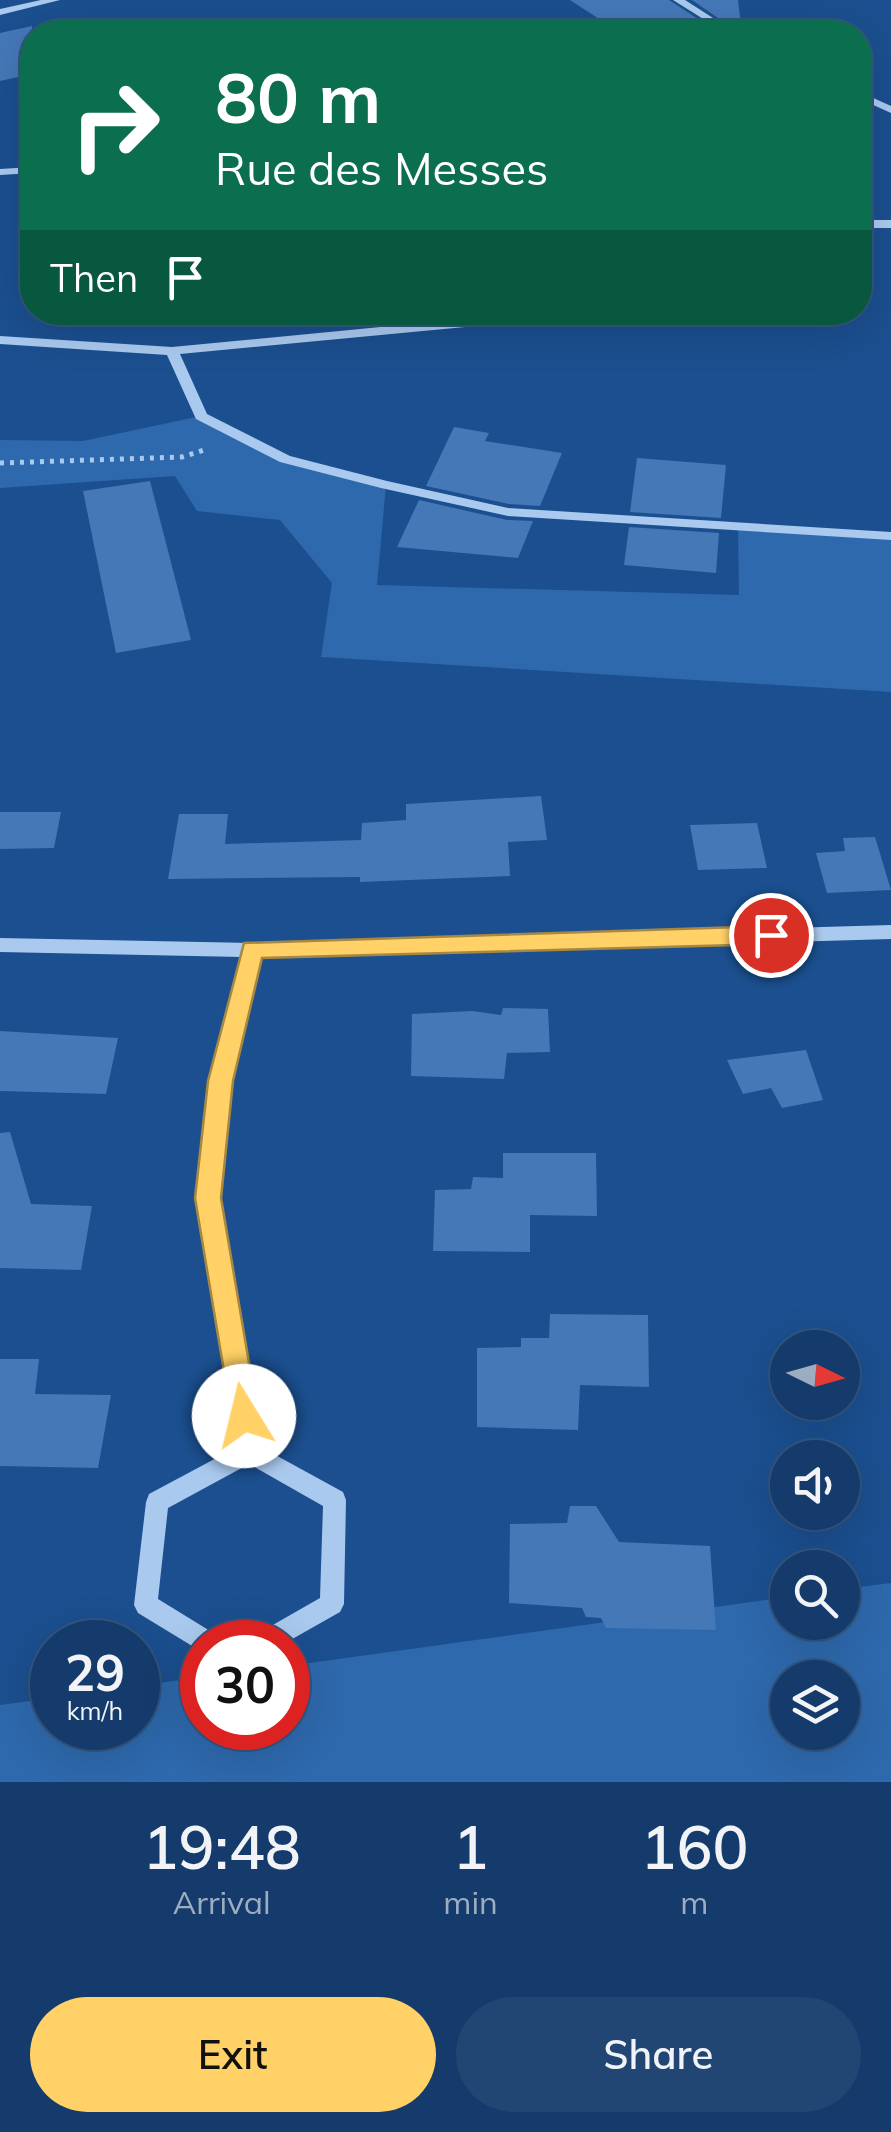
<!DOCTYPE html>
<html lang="en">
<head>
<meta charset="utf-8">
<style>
  body { margin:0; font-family:Mulish,sans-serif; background:#214673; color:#f1f3f6; height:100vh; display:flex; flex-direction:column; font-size:38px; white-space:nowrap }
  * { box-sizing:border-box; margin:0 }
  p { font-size:32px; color:#9dadc1 }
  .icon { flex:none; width:55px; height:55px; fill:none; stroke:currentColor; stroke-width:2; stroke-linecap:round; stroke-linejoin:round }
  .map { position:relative; height:1782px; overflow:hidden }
  .drawer { display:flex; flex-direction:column; background:#143b6b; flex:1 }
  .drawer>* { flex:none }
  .hud { position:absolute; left:20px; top:20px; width:852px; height:305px; border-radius:40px; box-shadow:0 10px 40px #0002,0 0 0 2px #33557e; background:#0b6e4f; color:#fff; overflow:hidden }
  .needle { width:65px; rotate:95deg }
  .fabs { position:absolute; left:770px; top:1330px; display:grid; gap:20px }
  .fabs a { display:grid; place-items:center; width:90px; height:90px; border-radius:50%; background:#143b6b; box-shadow:0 10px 40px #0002,0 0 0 2px #33557e; font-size:50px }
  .speed { position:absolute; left:30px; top:1620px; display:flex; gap:20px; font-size:50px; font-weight:700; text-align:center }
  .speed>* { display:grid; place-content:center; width:130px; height:130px; border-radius:50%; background:#143b6b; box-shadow:0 10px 40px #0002,0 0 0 2px #33557e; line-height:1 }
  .speed small { font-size:25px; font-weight:400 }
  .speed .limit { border:15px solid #d22; background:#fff; color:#111 }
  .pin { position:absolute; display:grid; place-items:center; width:85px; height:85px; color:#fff; margin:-42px; border:5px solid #fff; border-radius:50%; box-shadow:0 2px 10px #0007 }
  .me { position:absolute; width:110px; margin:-55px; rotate:351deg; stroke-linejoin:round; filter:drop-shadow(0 0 8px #0008) }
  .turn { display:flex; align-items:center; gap:35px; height:210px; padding:0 30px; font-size:45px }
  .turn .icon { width:130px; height:130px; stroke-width:2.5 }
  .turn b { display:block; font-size:70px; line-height:85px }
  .then { display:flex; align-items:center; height:95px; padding:0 30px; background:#0003; gap:20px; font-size:38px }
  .eta { display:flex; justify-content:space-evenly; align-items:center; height:170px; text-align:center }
  .eta b { font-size:60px; font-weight:600; line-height:70px }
  .primary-button { display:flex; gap:20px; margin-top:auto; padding:20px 30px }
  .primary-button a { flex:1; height:115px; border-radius:60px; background:#ffd166; color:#111; font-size:40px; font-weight:600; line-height:115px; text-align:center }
  .primary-button a+a { background:#214673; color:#f1f3f6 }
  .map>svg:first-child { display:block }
</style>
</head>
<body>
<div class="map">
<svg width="891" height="1782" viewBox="0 0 891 1782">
  <rect width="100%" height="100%" fill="#1b4f8f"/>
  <!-- green -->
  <path fill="#2e69ad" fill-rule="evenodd" d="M 201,416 L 285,459 L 386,485 L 377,585 L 739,595 L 738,527 L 891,536 L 891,692 L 321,657 L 332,583 L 280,520 L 197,511 L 175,476 L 0,488 L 0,440 L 83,441 Z
    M 891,1583 L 891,1782 L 0,1782 L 0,1705 L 52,1698 L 52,1728 L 138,1728 L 138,1686 L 202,1677 L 202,1728 L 288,1728 L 288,1666 L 787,1597 L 788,1622 L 842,1622 L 843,1589 ZM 788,1678 L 842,1678 L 842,1732 L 788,1732 Z"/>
  <!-- building -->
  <path fill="#4478b7" d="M 570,0 L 669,0 L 718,32 L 619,32 Z
    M 692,0 L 738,0 L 742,32 L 738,32 Z
    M 32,26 L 32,74 L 0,81 L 0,33 Z
    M 454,427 L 489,433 L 485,441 L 562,453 L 540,506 L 509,504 L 426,486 Z
    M 637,458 L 726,465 L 721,518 L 630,512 Z
    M 150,481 L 191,640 L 116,653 L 83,491 Z
    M 419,500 L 507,520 L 533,521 L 518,558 L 397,547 Z
    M 629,527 L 719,533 L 716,573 L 624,565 Z
    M 541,796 L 547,840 L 508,842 L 510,876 L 360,882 L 360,877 L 168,879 L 179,814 L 228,814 L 225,844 L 361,840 L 362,823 L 406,820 L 406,804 Z
    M 0,812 L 61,812 L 54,848 L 0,849 Z
    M 757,823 L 767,868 L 698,870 L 690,825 Z
    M 875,837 L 891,890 L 827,893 L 816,853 L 845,851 L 843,838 Z
    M 503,1008 L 548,1009 L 550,1052 L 507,1053 L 504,1079 L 411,1076 L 412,1014 L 472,1011 L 501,1015 Z
    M 0,1031 L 118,1038 L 106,1094 L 0,1091 Z
    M 806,1050 L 823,1100 L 782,1108 L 771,1088 L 743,1094 L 727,1060 Z
    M 10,1132 L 31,1204 L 92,1206 L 81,1270 L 0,1268 L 0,1133 Z
    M 503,1153 L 596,1153 L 597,1216 L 530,1215 L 530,1252 L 433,1251 L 435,1190 L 471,1189 L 473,1177 L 503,1178 Z
    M 550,1314 L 648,1315 L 649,1387 L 580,1385 L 578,1430 L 477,1427 L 477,1348 L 521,1347 L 521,1338 L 549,1338 Z
    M 0,1359 L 39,1359 L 35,1394 L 111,1395 L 98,1468 L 0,1466 Z
    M 570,1506 L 596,1506 L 619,1542 L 710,1546 L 716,1630 L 606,1628 L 601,1618 L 586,1617 L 582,1608 L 509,1603 L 510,1524 L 567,1523 Z"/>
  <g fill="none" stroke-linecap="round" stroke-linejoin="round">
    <!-- path -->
    <path stroke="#a9c9ee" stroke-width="5" stroke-dasharray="4 6" stroke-linecap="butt" d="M 0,463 L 182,457 L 207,449"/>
    <!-- minor -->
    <path fill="#a9c9ee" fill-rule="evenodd" d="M 41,0 L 60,0 L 0,15 L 0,9 Z
      M 673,0 L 685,0 L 735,32 L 724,32 Z
      M 860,92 L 891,106 L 891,113 L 860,99 Z
      M 32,167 L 32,173 L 0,175 L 0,169 Z
      M 860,220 L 891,220 L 891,228 L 860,228 Z
      M 537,312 L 588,312 L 582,316 L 180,354 L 207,414 L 290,456 L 387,481 L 508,508 L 891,532 L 891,540 L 508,516 L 381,488 L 280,462 L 196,419 L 167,355 L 0,344 L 0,336 L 172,347 Z
      M 891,925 L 891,939 L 259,957 L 230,1081 L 218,1197 L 259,1446 L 343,1492 L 346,1500 L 344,1604 L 340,1612 L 287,1642 L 253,1642 L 257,1634 L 320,1598 L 323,1506 L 249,1464 L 168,1508 L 158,1599 L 215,1634 L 219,1642 L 202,1642 L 202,1652 L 138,1613 L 134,1605 L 146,1502 L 149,1494 L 237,1447 L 198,1197 L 210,1081 L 241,957 L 0,952 L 0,938 L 252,943 Z"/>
  </g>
  <!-- route -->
  <path fill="#ffd166" stroke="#a68842" stroke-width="2.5" d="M 771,926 L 783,935 L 771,944 L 262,958 L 233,1081 L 221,1198 L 258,1416 L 254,1425 L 244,1429 L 233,1425 L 195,1198 L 208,1081 L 244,943 Z"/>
</svg>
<div class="fabs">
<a><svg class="needle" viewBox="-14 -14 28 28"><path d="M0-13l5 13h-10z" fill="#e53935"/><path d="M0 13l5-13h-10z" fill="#9dadc1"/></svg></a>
<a><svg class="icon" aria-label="sound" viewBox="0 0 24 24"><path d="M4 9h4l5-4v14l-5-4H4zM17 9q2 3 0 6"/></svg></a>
<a><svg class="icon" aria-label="search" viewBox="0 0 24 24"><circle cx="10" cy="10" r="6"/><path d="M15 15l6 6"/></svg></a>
<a><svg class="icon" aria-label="layers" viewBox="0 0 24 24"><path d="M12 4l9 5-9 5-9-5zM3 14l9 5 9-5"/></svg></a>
</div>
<div class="speed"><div>29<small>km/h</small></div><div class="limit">30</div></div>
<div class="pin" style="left:771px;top:935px;background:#d93025"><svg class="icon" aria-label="arrive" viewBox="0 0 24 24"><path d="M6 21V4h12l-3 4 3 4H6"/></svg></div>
<svg class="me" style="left:244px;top:1416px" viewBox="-20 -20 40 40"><circle r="19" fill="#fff"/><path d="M0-13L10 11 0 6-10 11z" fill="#ffd166"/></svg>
<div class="hud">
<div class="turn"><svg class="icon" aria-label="right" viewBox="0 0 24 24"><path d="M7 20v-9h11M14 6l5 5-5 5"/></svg><div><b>80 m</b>Rue des Messes</div></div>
<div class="then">Then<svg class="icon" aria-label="arrive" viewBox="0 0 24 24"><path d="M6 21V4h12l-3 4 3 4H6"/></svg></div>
</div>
</div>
<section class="drawer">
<div class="eta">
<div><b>19:48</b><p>Arrival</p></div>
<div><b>1</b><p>min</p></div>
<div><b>160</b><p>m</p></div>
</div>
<div class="primary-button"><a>Exit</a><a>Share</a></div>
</section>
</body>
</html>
